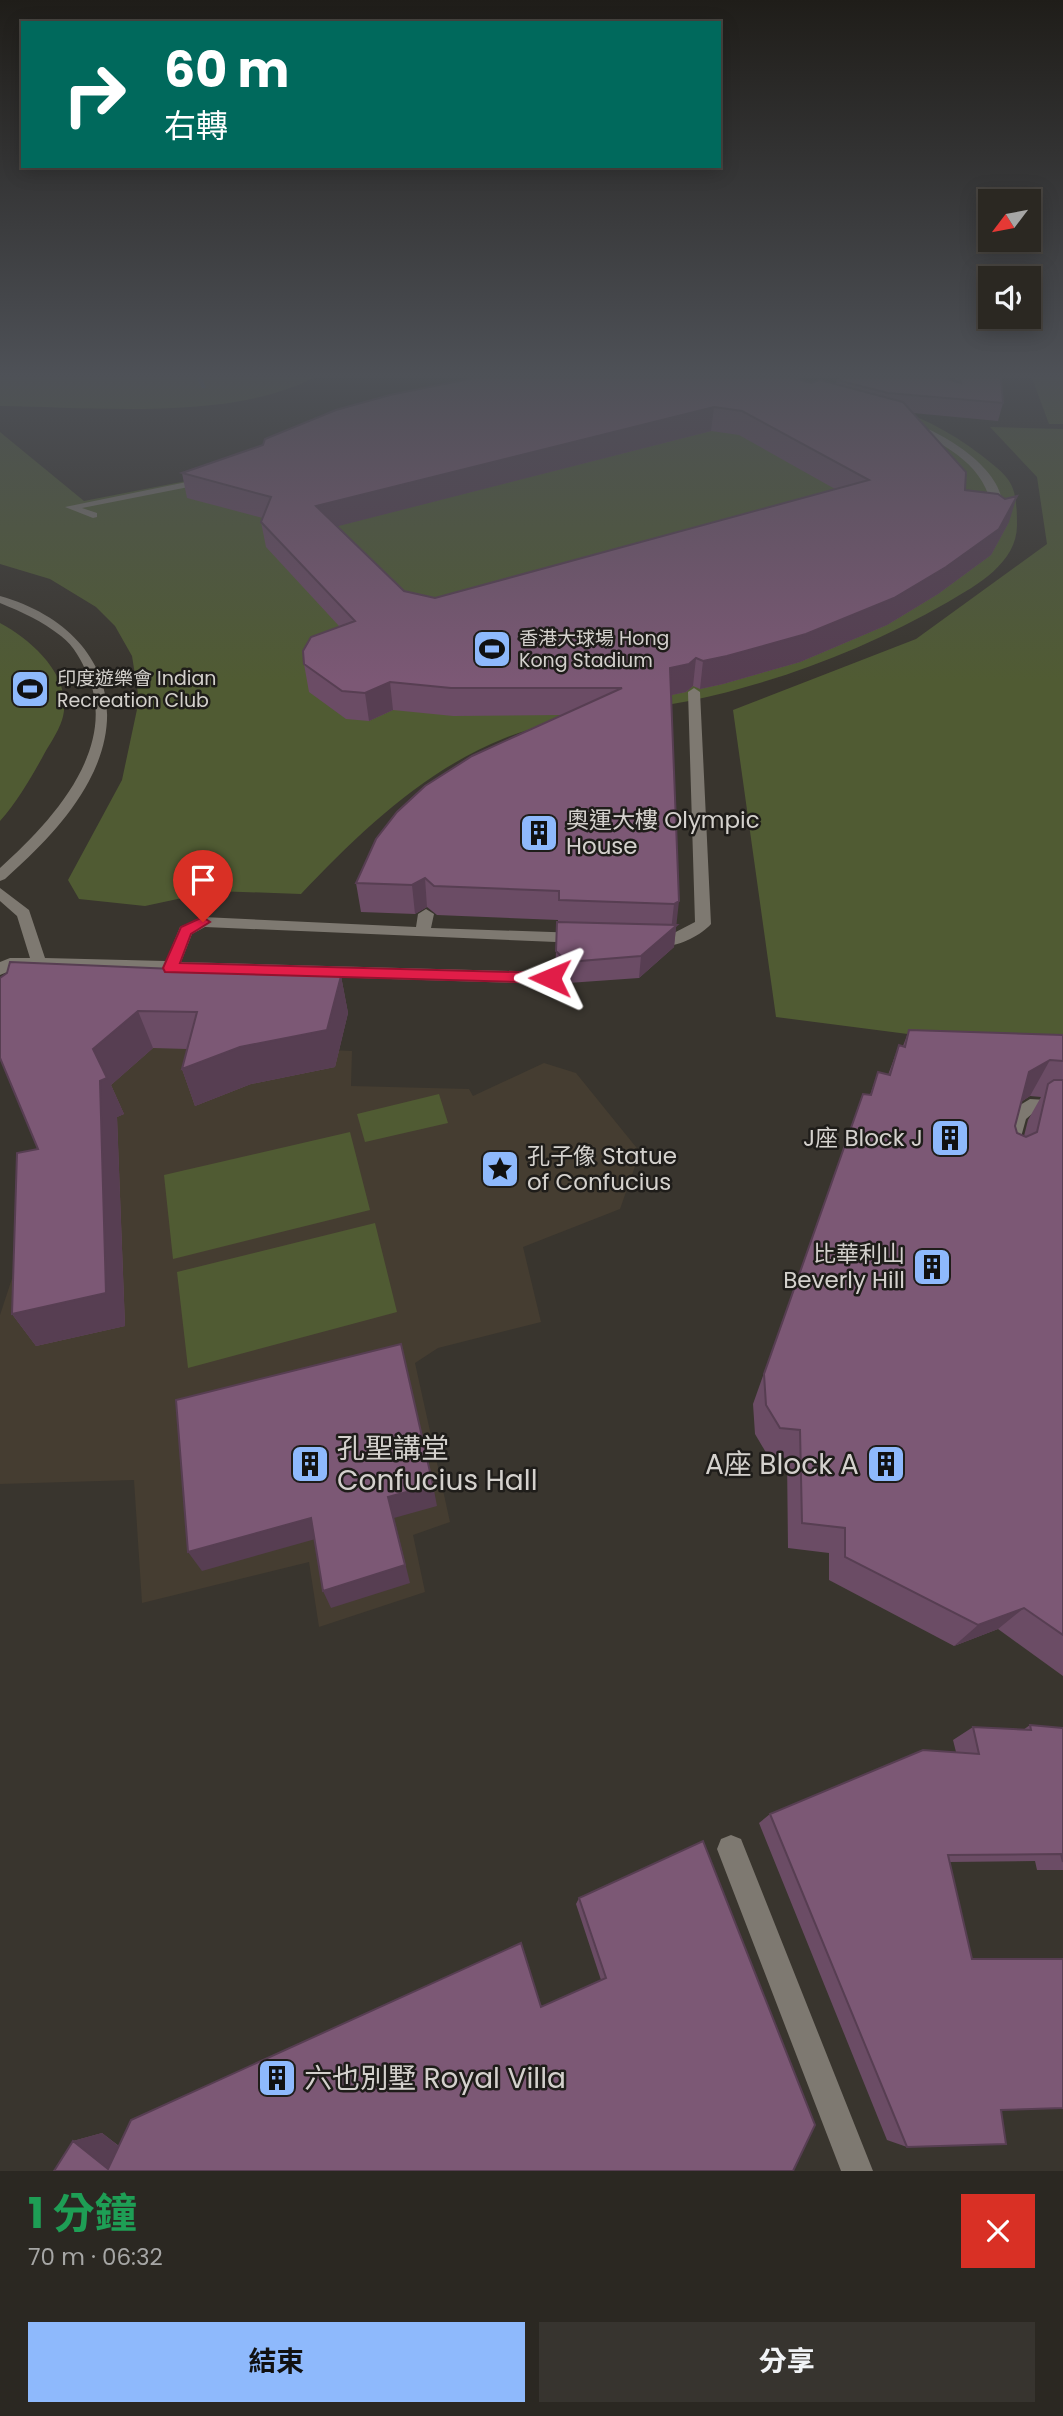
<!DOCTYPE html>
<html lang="zh-TW">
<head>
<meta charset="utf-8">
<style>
  body { margin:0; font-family:Poppins,"Noto Sans TC",sans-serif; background:#37342f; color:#f1f3f6; height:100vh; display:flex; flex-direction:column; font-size:26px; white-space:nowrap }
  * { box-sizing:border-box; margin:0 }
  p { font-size:23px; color:#a6a6a5 }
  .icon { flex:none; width:38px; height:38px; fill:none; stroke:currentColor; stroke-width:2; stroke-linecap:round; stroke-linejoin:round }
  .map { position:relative; height:2171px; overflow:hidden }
  .details { display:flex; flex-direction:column; background:#2b2822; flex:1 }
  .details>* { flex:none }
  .guide { position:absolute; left:21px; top:21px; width:700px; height:147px; border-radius:0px; box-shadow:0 4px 18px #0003,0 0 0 2px #474440; background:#00695c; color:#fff; overflow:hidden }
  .needle { width:46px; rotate:238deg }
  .buttons { position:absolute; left:978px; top:189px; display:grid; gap:14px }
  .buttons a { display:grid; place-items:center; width:63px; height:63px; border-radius:0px; background:#2b2822; box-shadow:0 4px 18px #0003,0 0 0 2px #474440; font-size:35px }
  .pin { position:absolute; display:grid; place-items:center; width:60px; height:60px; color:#fff; margin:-72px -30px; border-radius:50% 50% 50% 0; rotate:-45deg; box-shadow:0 0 7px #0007 }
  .pin .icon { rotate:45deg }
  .me { position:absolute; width:77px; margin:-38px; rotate:271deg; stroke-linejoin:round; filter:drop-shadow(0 0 5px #0008) }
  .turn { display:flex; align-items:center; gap:24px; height:147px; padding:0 28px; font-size:32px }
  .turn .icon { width:91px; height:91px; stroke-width:2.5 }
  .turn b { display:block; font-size:49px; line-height:60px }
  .round { display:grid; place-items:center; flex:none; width:74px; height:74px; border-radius:0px; background:#37342f }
  .headline { display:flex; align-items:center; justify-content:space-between; height:119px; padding:0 28px }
  h1 { font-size:42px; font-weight:700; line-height:52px; color:#1e9e55 }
  .action { display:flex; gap:14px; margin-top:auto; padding:14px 28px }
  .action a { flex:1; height:80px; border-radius:0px; background:#8eb9fc; color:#111; font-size:28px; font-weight:700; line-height:80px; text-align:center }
  .action a+a { background:#37342f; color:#f1f3f6 }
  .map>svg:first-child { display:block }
</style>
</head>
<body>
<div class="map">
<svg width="1063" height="2171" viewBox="0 0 1063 2171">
  <rect width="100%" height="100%" fill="#39352e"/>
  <!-- built -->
  <path fill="#453d31" d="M 0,1007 L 263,1047 L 352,1051 L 351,1086 L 469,1089 L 473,1096 L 544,1063 L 576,1073 L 640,1152 L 620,1209 L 523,1247 L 541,1322 L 438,1348 L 415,1363 L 450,1522 L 413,1535 L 425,1592 L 319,1627 L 309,1562 L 142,1603 L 134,1480 L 0,1484 L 0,1315 L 49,1166 Z"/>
  <!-- green -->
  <path fill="#505b33" d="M 0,378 L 313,378 C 231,421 92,407 0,406 Z
    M 628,378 C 747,378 883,378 981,455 C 1012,479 1017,484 1017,525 C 1017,563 977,585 948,602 C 866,649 782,681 689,701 C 629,713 562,715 505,738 C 423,771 360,832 301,894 L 215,891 L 145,906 L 79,899 L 68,880 L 122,780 L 139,700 L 132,656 L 115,626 L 96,607 L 50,579 L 0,564 L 0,432 L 84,501 L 227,473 Z
    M 1032,378 L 1063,378 L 1063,424 L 1049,424 Z
    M 990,427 L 1063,429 L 1063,1054 L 776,1017 L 733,710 L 916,639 L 1047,544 L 1037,477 Z
    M 0,623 C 32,640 75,678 62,720 C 58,733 48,746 42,758 C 29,781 17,802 0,821 Z
    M 439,1094 L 448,1123 L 365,1142 L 357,1114 Z
    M 350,1132 L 370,1210 L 173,1259 L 164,1175 Z
    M 375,1223 L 397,1312 L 188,1368 L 177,1272 Z"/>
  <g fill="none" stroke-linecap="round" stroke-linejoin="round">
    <!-- stream -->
    <path fill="#425964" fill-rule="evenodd" d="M 196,378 L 202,378 L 206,388 L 202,388 Z"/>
    <!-- minor -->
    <path fill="#7e7971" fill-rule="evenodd" d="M 913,423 C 948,435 1012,474 1002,518 L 993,516 C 989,468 950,447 910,428 Z
      M 206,478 L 211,481 L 209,483 L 82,508 L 97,513 L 97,517 L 93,518 L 65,507 Z
      M 0,596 C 89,621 135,695 89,781 C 68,820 37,850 5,879 L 0,881 L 0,868 C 50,823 119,750 88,676 C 82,661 74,646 61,636 C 42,621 22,612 0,603 Z
      M 694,688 L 700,692 L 711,924 C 699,938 661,956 646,940 L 648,936 L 670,935 L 695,922 L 688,692 Z
      M 0,888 L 29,910 L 45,958 L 166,961 L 180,927 L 203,917 L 416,927 L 418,914 L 426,909 L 434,914 L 431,928 L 580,933 L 588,938 L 580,943 L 205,927 L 192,934 L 181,962 L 550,972 L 558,978 L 550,984 L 37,968 L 12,970 L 0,975 L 0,962 L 10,958 L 30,958 L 17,916 L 0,901 Z
      M 1030,1099 L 1063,1101 L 1063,1115 L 1033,1113 L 1026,1119 L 1016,1155 L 1004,1155 L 1001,1150 L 1009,1115 L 1012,1110 Z
      M 731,1835 L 741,1839 L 873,2171 L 841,2171 L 717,1849 L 721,1839 Z"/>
  </g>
  <!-- wall -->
  <path fill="#6b4c65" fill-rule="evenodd" d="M 955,378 L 1001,378 L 1003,403 L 998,421 L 913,413 L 965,490 L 1009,522 L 991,555 L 938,594 L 887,625 L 800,662 L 723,684 L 700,689 L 693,686 L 686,692 L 671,695 L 676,925 L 674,947 L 639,978 L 554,984 L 558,920 L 437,915 L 427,907 L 415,914 L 361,912 L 356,883 L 561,715 L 453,716 L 393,710 L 369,721 L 346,719 L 309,692 L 304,664 L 339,626 L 266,547 L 261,522 L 263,518 L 187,498 L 182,473 L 811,383 L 836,384 L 837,380 L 956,381 ZM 711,431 L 739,435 L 835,489 L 435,598 L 404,591 L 337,526 Z
    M 341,976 L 348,1013 L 335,1067 L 251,1084 L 195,1106 L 182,1069 L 187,1049 L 153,1048 L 111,1085 L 124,1114 L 117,1117 L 125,1326 L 36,1346 L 12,1314 L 38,1149 L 0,978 Z
    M 909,1030 L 1063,1035 L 1063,1676 L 998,1629 L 954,1646 L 829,1580 L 829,1553 L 788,1548 L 787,1458 L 768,1456 L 755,1434 L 753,1404 L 863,1094 L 870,1095 L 878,1072 L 888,1075 L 899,1045 L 903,1046 ZM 1030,1096 L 1041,1097 L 1028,1120 L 1024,1136 L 1017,1133 L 1015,1126 L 1021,1102 Z
    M 1030,1725 L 1063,1728 L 1063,1870 L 1037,1870 L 1035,1861 L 949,1862 L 1001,2110 L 907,2147 L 887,2140 L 759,1823 L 770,1814 L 956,1752 L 953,1740 L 973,1727 L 1023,1730 Z
    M 579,1898 L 815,2125 L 54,2171 L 73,2141 L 102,2133 L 119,2146 L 541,2007 L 601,1980 L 576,1904 Z"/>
  <!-- shaded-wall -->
  <path fill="#573e52" d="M 714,407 L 711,431 L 319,531 L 316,506 Z
    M 1017,496 L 1009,522 L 991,555 L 938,594 L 887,625 L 800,662 L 723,684 L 700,689 L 703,661 Z
    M 696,658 L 693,686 L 686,692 L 667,696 L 670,668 Z
    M 390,682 L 393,710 L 369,721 L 365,693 Z
    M 425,878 L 427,907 L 415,914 L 412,885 Z
    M 679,901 L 674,947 L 639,978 L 641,956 L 671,931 L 674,904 Z
    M 341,976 L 348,1013 L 335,1067 L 251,1084 L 195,1106 L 182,1069 L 240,1047 Z
    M 138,1011 L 153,1048 L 111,1085 L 124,1114 L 117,1117 L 125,1326 L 36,1346 L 12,1314 L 93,1049 Z
    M 1050,1060 L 1030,1096 L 1010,1109 L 1029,1072 Z
    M 433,1485 L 437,1506 L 394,1518 L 410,1583 L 331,1608 L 323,1591 L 388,1497 Z
    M 311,1518 L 319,1538 L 202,1571 L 188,1552 Z
    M 1024,1608 L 998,1629 L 954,1646 L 978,1625 Z
    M 102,2133 L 135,2159 L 108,2169 L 73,2141 Z"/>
  <!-- building -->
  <path fill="#7c5875" stroke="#573e52" stroke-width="2" fill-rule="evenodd" d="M 474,378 L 794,378 L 811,383 L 820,380 L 903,402 L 966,472 L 965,490 L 998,494 L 1005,499 L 1017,496 L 999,529 L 946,567 L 894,598 L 806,634 L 727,656 L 703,661 L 696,658 L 689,664 L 670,668 L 679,901 L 674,904 L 559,900 L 559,891 L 434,886 L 425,878 L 412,885 L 356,883 L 376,839 L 397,812 L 425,786 L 472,756 L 622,688 L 451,688 L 390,682 L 365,693 L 342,691 L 304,664 L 303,651 L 311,637 L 355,621 L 261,522 L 271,497 L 182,473 L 263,445 L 265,439 L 336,410 L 390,395 ZM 714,407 L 742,411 L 869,480 L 435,598 L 404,591 L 316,506 Z
    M 843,378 L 944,378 L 961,383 L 960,378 L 1001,378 L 1003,403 L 888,393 L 837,380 Z
    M 557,922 L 677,925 L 641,956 L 555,963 L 561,956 L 556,951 Z
    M 10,962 L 341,976 L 327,1030 L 240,1047 L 182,1069 L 197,1012 L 138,1011 L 93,1049 L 107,1078 L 100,1081 L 106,1293 L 12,1314 L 17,1153 L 38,1149 L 0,1058 L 0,978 L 7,973 Z
    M 909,1030 L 1063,1035 L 1063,1061 L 1050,1060 L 1029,1072 L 1015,1126 L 1017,1133 L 1026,1137 L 1037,1132 L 1048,1084 L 1054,1080 L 1063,1080 L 1063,1635 L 1024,1608 L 978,1625 L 845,1557 L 845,1528 L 802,1523 L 800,1430 L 780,1428 L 766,1405 L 764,1374 L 863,1094 L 871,1095 L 878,1072 L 890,1075 L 899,1045 L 905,1047 Z
    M 401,1344 L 433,1485 L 388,1497 L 405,1565 L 323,1591 L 311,1518 L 188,1552 L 176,1400 Z
    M 1030,1725 L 1063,1728 L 1063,1862 L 1061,1854 L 948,1855 L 972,1959 L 1063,1959 L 1063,2108 L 1001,2110 L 1006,2144 L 907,2147 L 770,1814 L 923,1750 L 979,1754 L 973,1727 L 1031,1730 Z
    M 703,1841 L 815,2125 L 793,2171 L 54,2171 L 73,2141 L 108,2169 L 131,2120 L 521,1943 L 541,2007 L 606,1978 L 579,1898 Z"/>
  <!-- sky -->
  <linearGradient id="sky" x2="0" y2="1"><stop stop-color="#1f1d19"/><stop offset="0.55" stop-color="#4e5157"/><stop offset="1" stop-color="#4e5157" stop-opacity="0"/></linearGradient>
  <rect width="1063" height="682" fill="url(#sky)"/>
  <!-- route -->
  <path fill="#e11d48" stroke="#92132f" stroke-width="2" d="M 203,917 L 210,922 L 191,934 L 180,963 L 550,973 L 557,978 L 550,983 L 165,972 L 163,968 L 181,927 Z"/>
  <!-- icons -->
  <defs>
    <symbol id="stadium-square" viewBox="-11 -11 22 22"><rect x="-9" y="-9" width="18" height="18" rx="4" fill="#8eb9fc" stroke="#1f1d1a"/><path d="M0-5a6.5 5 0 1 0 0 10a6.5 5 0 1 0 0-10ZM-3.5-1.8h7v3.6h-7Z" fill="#111"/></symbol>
    <symbol id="building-square" viewBox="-11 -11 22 22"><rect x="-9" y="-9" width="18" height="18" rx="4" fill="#8eb9fc" stroke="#1f1d1a"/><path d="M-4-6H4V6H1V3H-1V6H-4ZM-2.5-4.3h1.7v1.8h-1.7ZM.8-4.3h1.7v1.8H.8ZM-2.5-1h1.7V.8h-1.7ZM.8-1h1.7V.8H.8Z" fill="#111"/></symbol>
    <symbol id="sight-square" viewBox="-11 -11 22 22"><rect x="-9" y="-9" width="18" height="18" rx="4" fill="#8eb9fc" stroke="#1f1d1a"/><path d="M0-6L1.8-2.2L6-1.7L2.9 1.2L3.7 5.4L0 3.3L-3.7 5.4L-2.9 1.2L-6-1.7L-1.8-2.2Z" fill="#111"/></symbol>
  </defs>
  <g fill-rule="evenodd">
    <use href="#stadium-square" x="470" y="627" width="44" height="44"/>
    <use href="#stadium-square" x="8" y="667" width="44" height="44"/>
    <use href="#building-square" x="517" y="811" width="44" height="44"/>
    <use href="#building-square" x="928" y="1116" width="44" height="44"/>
    <use href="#sight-square" x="478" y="1147" width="44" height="44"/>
    <use href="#building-square" x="910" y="1245" width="44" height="44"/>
    <use href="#building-square" x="288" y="1442" width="44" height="44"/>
    <use href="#building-square" x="864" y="1442" width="44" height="44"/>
    <use href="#building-square" x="255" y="2056" width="44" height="44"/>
  </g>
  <g text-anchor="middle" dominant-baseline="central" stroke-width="5" stroke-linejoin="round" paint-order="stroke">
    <!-- far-poi labels -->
    <g font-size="19" fill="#d4d1cd" stroke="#1f1d1a" text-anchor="start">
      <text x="519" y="638">香港大球場 Hong<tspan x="519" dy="22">Kong Stadium</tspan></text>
      <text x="57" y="678">印度遊樂會 Indian<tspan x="57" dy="22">Recreation Club</tspan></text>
    </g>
    <!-- poi labels -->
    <g font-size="23" fill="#d4d1cd" stroke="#1f1d1a" text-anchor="start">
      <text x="566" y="820">奧運大樓 Olympic<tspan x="566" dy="26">House</tspan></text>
      <text x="923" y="1138" text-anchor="end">J座 Block J</text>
      <text x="527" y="1156">孔子像 Statue<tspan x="527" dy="26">of Confucius</tspan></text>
      <text x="905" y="1254" text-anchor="end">比華利山<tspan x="905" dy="26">Beverly Hill</tspan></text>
    </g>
    <!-- near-poi labels -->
    <g font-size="28" fill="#d4d1cd" stroke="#1f1d1a" text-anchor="start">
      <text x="337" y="1448">孔聖講堂<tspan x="337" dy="32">Confucius Hall</tspan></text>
      <text x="859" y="1464" text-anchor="end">A座 Block A</text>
      <text x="304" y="2078">六也別墅 Royal Villa</text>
    </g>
  </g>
</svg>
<div class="buttons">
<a><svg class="needle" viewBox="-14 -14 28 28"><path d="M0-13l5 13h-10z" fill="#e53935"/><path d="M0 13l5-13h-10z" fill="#a6a6a5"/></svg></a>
<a><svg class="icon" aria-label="sound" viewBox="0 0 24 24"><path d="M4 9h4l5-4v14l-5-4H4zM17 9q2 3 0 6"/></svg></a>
</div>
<div class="pin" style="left:203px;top:922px;background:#d93025"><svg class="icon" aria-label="arrive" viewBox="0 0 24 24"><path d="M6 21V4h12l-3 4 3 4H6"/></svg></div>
<svg class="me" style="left:550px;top:978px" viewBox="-20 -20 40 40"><path d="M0-17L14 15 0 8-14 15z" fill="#e11d48" stroke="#fff" stroke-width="4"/></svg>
<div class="guide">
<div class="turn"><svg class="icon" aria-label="right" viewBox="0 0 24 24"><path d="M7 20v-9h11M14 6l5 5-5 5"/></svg><div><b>60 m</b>右轉</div></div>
</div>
</div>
<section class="details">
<div class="headline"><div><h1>1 分鐘</h1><p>70 m · 06:32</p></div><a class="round" style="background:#d93025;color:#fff"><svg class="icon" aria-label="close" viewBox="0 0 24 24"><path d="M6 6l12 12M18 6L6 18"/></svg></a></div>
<div class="action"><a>結束</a><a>分享</a></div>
</section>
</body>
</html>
